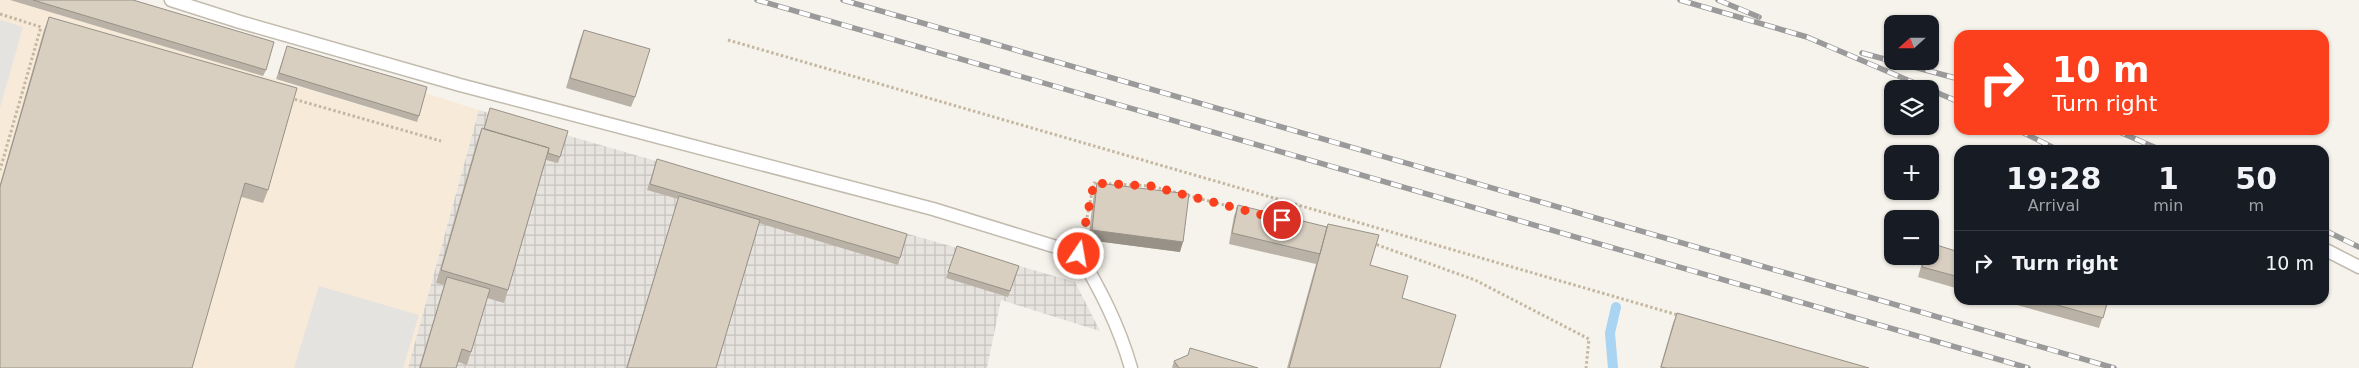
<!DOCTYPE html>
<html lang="en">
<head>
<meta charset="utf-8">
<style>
  body { margin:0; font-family:"DejaVu Sans",sans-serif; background:#20242c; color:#f1f3f6; height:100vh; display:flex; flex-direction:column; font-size:19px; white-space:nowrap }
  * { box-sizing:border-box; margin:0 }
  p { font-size:16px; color:#9ea1a6 }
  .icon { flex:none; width:28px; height:28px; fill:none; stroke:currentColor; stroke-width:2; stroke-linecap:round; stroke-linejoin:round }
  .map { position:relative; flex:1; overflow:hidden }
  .drawer { position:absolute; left:1954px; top:145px; width:375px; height:160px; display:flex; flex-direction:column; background:#171b24; border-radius:15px; box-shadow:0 1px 4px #0004 }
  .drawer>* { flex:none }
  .top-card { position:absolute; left:1954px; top:30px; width:375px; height:105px; border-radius:15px; box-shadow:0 1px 4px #0004; background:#fc3f1d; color:#fff; overflow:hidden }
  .needle { width:32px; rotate:249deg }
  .controls { position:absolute; left:1884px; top:15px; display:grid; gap:10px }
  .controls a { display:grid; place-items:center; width:55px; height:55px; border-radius:10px; background:#171b24; box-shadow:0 1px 4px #0004; font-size:25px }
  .pin { position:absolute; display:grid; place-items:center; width:42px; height:42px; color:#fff; margin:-21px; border:2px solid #fff; border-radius:50%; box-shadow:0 1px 5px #0007 }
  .me { position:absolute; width:55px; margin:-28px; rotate:12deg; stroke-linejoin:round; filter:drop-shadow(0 0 4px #0008) }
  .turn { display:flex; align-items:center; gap:18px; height:105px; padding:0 15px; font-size:22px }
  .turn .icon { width:65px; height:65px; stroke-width:2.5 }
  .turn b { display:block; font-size:35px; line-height:42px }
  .eta { display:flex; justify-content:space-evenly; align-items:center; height:85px; text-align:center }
  .eta b { font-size:30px; font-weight:600; line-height:35px }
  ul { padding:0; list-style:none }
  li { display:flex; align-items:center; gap:15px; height:65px; padding:0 15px; border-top:1px solid #363941 }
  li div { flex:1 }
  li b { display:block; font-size:19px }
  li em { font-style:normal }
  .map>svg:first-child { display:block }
</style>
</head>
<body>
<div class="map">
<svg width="2359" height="368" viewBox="0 0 2359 368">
  <defs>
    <pattern id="industrial-grid" width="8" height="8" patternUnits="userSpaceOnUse" patternTransform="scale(1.25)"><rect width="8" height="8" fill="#e6e2dd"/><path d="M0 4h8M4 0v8" fill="none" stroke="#c7c3be"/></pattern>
  </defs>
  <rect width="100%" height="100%" fill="#f6f3ec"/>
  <!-- commercial -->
  <path fill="#f7ead8" d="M 0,0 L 10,0 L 416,122 L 425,93 L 479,110 L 408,368 L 0,368 Z"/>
  <!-- industrial -->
  <path fill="url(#industrial-grid)" d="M 479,110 L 1075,282 L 1100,331 L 1001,300 L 987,368 L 408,368 Z"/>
  <!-- parking -->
  <path fill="#e5e3e0" d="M 1,20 L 23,27 L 0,108 L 0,22 Z
    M 319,286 L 419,315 L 403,368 L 294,368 Z"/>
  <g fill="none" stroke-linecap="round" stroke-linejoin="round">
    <!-- stream -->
    <path stroke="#a9d4f2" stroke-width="10" d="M 1613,368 L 1610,333 L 1616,307"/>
    <defs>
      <path id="service" d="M 171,0 L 240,22 L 460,85 L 933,209 L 1079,254 C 1101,291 1119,326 1131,368
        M 2324,249 L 2359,267"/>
    </defs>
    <!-- service casing -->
    <use href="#service" stroke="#c2bbae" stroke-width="15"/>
    <!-- path -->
    <path stroke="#c4b79f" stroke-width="3" stroke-dasharray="2.5 2.5" stroke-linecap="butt" d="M 0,14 L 41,27 L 0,170
      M 728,40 L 1678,315
      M 290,98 L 441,141
      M 1084,232 L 1094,183 L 1151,186 L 1240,209
      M 1372,243 L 1475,280 L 1589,339 L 1586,368"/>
    <!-- service -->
    <use href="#service" stroke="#fff" stroke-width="12"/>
    <defs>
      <path id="rail" d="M 757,0 L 2028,368
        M 843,0 L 2114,368
        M 1680,0 L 1807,37 L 1959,102
        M 1718,0 L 1759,17
        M 1862,53 L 1959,79
        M 2018,130 L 2058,150
        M 2115,130 L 2161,150
        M 2324,230 L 2359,247"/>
    </defs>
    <!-- rail casing -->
    <use href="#rail" stroke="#9a9a9a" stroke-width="5.5"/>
    <!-- rail -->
    <use href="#rail" stroke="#fff" stroke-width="4" stroke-dasharray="11" stroke-linecap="butt"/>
  </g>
  <!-- wall -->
  <path fill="#bab2a6" d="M 10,0 L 133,0 L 266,70 L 263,76 Z
    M 49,17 L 268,190 L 263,203 L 242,197 L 0,368 L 0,184 L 44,30 Z
    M 584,30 L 635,97 L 631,107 L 566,88 L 580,40 Z
    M 285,52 L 419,116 L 417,122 L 276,79 Z
    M 482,128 L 560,157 L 558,163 L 546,160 L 508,290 L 504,303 L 487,298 L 471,352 L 467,365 L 458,362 L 456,368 L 419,368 L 444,285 L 436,283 L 477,141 Z
    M 655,165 L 900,258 L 898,265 L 759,223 L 716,368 L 626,368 L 678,199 L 647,190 Z
    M 1097,183 L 1180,252 L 1088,240 L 1094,193 Z
    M 1238,205 L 1370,265 L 1402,298 L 1440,368 L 1287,368 L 1316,264 L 1229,244 L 1234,216 Z
    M 957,246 L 1019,266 L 1008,297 L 946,278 Z
    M 1959,252 L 1959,289 L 1918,277 L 1924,256 L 1930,256 Z
    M 1999,300 L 2108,300 L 2099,328 Z
    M 1677,313 L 1869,368 L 1660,368 L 1673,323 Z
    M 1174,361 L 1258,368 L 1172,368 Z"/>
  <!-- shaded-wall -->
  <path fill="#979187" d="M 1092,230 L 1183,242 L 1180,252 L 1088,240 Z"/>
  <!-- building -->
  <path fill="#d8cfc1" stroke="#979187" d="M 33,0 L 133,0 L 274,42 L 266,70 Z
    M 49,17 L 297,88 L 268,190 L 245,183 L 192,368 L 0,368 L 0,187 Z
    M 584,30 L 650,49 L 635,97 L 570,78 Z
    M 287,46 L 427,87 L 419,116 L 279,73 Z
    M 490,108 L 568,131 L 560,157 L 548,153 L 549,148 L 484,129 Z
    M 482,128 L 549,148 L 508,290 L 441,270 Z
    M 657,159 L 907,234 L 900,258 L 650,184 Z
    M 1097,183 L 1189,194 L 1183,242 L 1092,230 Z
    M 679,196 L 760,220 L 716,368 L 627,368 Z
    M 1238,205 L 1327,227 L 1320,254 L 1232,233 Z
    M 1328,224 L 1379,235 L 1370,265 L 1408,276 L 1402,298 L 1456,315 L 1440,368 L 1289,368 Z
    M 1930,243 L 1959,252 L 1959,277 L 1922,267 L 1925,256 L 1930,256 Z
    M 957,246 L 1019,266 L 1010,291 L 948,272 Z
    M 447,277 L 490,289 L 471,352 L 462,349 L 456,368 L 420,368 Z
    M 2040,300 L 2108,300 L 2103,318 Z
    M 1677,313 L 1869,368 L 1666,368 L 1661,367 Z
    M 1190,348 L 1258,368 L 1179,368 L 1174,361 L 1188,355 Z"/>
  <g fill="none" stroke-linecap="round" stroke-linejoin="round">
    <!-- route -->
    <path stroke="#fc3f1d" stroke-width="9" stroke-dasharray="0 16.2" d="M 1079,254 L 1094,183 L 1151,186 L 1282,220"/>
  </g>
</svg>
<div class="controls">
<a><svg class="needle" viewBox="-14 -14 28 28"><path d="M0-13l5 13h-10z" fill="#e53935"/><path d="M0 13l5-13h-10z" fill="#9ea1a6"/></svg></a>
<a><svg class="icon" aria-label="layers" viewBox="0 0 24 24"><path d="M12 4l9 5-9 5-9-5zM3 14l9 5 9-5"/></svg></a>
<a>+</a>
<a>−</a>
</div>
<div class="pin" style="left:1282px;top:220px;background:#d93025"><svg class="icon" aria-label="arrive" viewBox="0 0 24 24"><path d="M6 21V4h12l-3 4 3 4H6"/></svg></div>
<svg class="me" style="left:1079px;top:254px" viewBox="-20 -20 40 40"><circle r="17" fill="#fc3f1d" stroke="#fff" stroke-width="3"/><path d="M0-11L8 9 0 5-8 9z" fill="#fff"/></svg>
<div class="top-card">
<div class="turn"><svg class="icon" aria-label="right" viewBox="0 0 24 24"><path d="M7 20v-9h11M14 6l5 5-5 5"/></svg><div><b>10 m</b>Turn right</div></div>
</div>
<section class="drawer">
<div class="eta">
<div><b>19:28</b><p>Arrival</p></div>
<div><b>1</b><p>min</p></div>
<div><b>50</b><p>m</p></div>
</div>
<ul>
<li><svg class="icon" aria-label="right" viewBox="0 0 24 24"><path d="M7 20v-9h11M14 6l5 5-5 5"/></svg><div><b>Turn right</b></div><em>10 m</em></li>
</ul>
</section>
</div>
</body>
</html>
